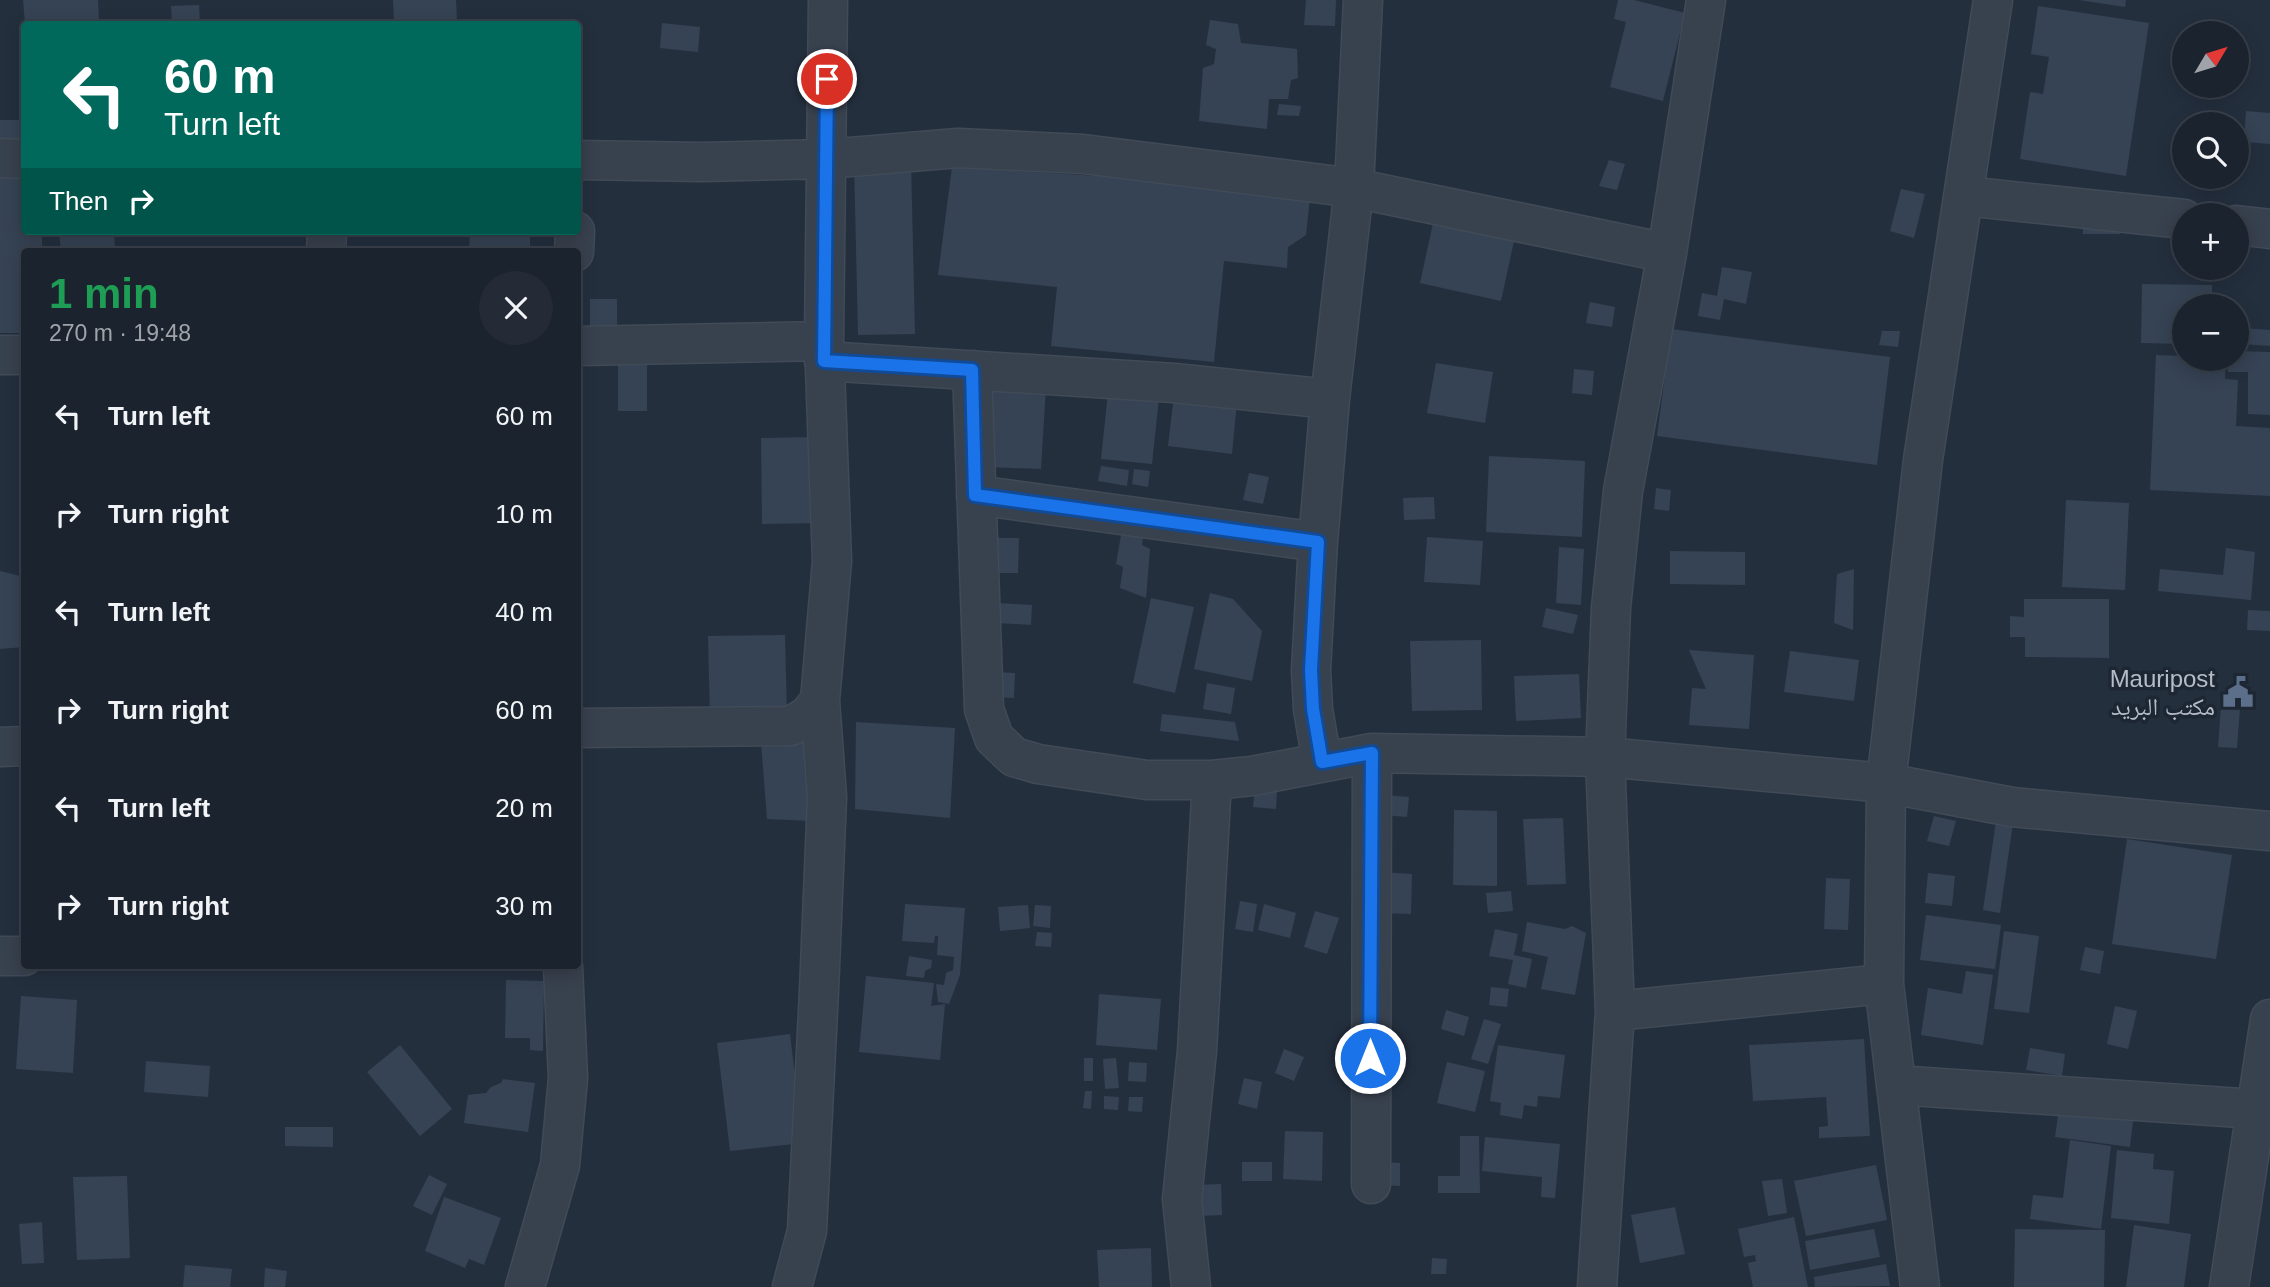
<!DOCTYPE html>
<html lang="en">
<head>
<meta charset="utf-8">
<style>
  body { margin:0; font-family:Helvetica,"Noto Naskh Arabic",sans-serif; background:#242b36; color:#f1f3f6; height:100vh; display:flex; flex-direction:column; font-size:26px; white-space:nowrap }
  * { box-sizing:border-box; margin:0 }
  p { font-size:23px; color:#a0a4aa }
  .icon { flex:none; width:38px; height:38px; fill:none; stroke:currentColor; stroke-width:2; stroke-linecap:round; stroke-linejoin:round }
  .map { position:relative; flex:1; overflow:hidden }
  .drawer { position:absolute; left:21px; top:248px; width:560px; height:721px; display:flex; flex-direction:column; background:#1b232e; border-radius:7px; box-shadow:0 4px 18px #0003,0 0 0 2px #39404a }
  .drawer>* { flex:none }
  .top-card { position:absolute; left:21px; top:21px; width:560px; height:214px; border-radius:7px; box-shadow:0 4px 18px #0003,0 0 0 2px #39404a; background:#00695c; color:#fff; overflow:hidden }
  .needle { width:46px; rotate:52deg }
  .fabs { position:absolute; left:2172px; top:21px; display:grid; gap:14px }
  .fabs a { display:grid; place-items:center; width:77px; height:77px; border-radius:50%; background:#1b232e; box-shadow:0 4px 18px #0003,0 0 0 2px #39404a; font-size:35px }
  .pin { position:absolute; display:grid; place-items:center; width:60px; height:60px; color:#fff; margin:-30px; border:4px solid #fff; border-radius:50%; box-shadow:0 2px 7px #0007 }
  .me { position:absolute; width:77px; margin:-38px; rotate:0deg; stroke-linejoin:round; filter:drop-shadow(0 0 5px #0008) }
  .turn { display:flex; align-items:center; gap:24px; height:147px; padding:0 28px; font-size:32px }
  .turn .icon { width:91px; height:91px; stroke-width:2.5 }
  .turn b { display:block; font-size:49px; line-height:60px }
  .then { display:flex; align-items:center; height:66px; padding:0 28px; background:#0003; gap:14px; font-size:26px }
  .round { display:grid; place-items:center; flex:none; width:74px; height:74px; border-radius:37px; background:#242b36 }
  .summary { display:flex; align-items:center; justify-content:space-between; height:119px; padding:0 28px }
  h1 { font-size:42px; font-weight:600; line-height:52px; color:#1e9e55 }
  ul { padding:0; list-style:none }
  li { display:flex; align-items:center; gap:21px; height:98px; padding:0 28px }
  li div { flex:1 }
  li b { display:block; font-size:26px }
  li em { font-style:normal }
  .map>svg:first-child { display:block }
</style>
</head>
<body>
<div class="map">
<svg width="2270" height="1287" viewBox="0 0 2270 1287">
  <rect width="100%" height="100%" fill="#242f3e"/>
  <!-- building -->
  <path fill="#364354" d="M 23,0 L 98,0 L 99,21 L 25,24 Z
    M 393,0 L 456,0 L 457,22 L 394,24 Z
    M 1306,0 L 1336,0 L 1335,26 L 1304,25 Z
    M 1618,0 L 1634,0 L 1685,13 L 1663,101 L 1610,87 L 1626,22 L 1614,19 Z
    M 2079,0 L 2126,0 L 2125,7 Z
    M 199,5 L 200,24 L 172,24 L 171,6 Z
    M 2038,6 L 2149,23 L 2126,176 L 2020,159 L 2030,92 L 2043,94 L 2049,57 L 2031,54 Z
    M 1210,20 L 1238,24 L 1241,43 L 1297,49 L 1298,78 L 1291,80 L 1288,99 L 1269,99 L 1267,129 L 1199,121 L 1203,68 L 1214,64 L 1216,49 L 1206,45 Z
    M 662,23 L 700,27 L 698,52 L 660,48 Z
    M 1279,104 L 1301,106 L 1299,116 L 1277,115 Z
    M 2246,111 L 2270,113 L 2270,144 L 2244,142 Z
    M 0,120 L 24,120 L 24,145 L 0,145 Z
    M 1609,160 L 1625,164 L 1617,190 L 1599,186 Z
    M 854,161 L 911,161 L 915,334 L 858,335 Z
    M 952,167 L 1311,189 L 1306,235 L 1288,247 L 1287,268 L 1224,261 L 1214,362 L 1051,346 L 1057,287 L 938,275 Z
    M 0,171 L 24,171 L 24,231 L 42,231 L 42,252 L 24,252 L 24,333 L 0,333 Z
    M 1901,189 L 1925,194 L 1914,238 L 1890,231 Z
    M 1435,214 L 1516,232 L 1501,301 L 1420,283 Z
    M 2083,220 L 2120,220 L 2120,234 L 2083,234 Z
    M 59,231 L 114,231 L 115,252 L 61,252 Z
    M 470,231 L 530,231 L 530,252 L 469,252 Z
    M 1722,267 L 1752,272 L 1746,304 L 1724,299 L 1720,320 L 1698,316 L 1702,293 L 1717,296 Z
    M 2142,284 L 2212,285 L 2212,306 L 2184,306 L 2184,344 L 2141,343 Z
    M 590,299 L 617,299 L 617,328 L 590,327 Z
    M 1590,302 L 1615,307 L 1612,327 L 1586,323 Z
    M 2243,328 L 2270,330 L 2270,346 L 2242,344 Z
    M 1671,329 L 1890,357 L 1877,465 L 1657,436 Z
    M 1882,331 L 1900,331 L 1898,347 L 1879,345 Z
    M 2236,351 L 2270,352 L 2270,415 L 2248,414 L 2248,372 L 2228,372 L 2228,359 L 2236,359 Z
    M 2156,355 L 2184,356 L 2184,359 L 2225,359 L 2225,379 L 2238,380 L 2236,426 L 2270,428 L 2270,496 L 2150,490 Z
    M 1436,363 L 1493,372 L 1485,423 L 1427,413 Z
    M 618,365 L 647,365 L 647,411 L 618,411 Z
    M 1574,369 L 1594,371 L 1592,395 L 1572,393 Z
    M 990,384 L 1046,387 L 1041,469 L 986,467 Z
    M 1108,392 L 1159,398 L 1152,464 L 1101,459 Z
    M 1174,395 L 1237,402 L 1232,454 L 1168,446 Z
    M 819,437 L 821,523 L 762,524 L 761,438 Z
    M 1489,456 L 1585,461 L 1582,537 L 1486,532 Z
    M 1101,466 L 1129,470 L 1127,486 L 1098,481 Z
    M 1134,469 L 1150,471 L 1148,487 L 1132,484 Z
    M 1249,473 L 1269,477 L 1263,504 L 1243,500 Z
    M 1656,488 L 1671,490 L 1669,511 L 1654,509 Z
    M 1434,497 L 1435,519 L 1404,520 L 1403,498 Z
    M 2066,500 L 2129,503 L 2125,590 L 2062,587 Z
    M 1144,527 L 1142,545 L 1150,549 L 1146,598 L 1120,588 L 1123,567 L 1116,564 L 1122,529 Z
    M 1427,537 L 1483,541 L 1480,585 L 1424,582 Z
    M 990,538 L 1019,538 L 1018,573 L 989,573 Z
    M 1559,547 L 1584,549 L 1581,605 L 1556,603 Z
    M 2226,548 L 2255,552 L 2251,600 L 2158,591 L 2160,569 L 2223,575 Z
    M 1670,551 L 1745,552 L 1745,585 L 1670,584 Z
    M 1854,569 L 1853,630 L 1834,623 L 1837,574 Z
    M 0,571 L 24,577 L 24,647 L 0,649 Z
    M 1210,593 L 1233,599 L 1262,631 L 1252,681 L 1194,669 Z
    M 1151,598 L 1194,607 L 1175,693 L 1133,683 Z
    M 2024,599 L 2109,599 L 2109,658 L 2025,657 L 2025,637 L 2010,637 L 2010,616 L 2024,617 Z
    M 998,603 L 1032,605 L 1031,625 L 997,623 Z
    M 1546,608 L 1578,615 L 1573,634 L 1542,627 Z
    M 2248,610 L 2270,611 L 2270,631 L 2247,630 Z
    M 785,635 L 787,717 L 710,718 L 708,636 Z
    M 1481,640 L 1482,710 L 1412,711 L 1410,641 Z
    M 1689,650 L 1754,655 L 1749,729 L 1689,725 L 1692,688 L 1706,689 Z
    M 1790,651 L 1859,660 L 1854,701 L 1784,692 Z
    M 994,672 L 1015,673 L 1014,698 L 993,697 Z
    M 1579,674 L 1581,718 L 1516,721 L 1514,676 Z
    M 1207,683 L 1235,688 L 1231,714 L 1203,709 Z
    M 2222,693 L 2241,694 L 2237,748 L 2218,747 Z
    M 1162,714 L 1235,722 L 1239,741 L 1160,731 Z
    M 856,722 L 955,728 L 950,818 L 855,809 Z
    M 805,738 L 812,821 L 767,819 L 761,742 Z
    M 1255,789 L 1277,791 L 1276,809 L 1253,807 Z
    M 1385,795 L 1409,797 L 1407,817 L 1383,815 Z
    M 1454,810 L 1497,811 L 1497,886 L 1453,885 Z
    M 1934,816 L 1956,821 L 1949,846 L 1927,841 Z
    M 1563,818 L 1566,884 L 1527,885 L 1523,819 Z
    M 1996,821 L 2013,823 L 2000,913 L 1983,910 Z
    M 2127,839 L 2232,855 L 2216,959 L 2112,944 Z
    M 1379,872 L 1412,874 L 1411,914 L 1378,913 Z
    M 1928,873 L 1955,876 L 1952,906 L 1925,903 Z
    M 1826,878 L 1850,879 L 1848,930 L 1824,929 Z
    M 1511,891 L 1513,911 L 1488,913 L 1486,893 Z
    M 1240,901 L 1257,904 L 1253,932 L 1235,929 Z
    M 905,904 L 965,908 L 960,975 L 949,1004 L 938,1002 L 936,984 L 944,985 L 946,973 L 953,970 L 954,957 L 937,955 L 938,936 L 935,936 L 934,943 L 902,941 Z
    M 1264,904 L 1296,913 L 1290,938 L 1258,930 Z
    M 1028,905 L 1030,928 L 1000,931 L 998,907 Z
    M 1035,905 L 1051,906 L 1050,928 L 1033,926 Z
    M 1315,911 L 1339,918 L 1327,954 L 1304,947 Z
    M 1926,915 L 2001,925 L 1995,969 L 1920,960 Z
    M 1527,922 L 1565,929 L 1572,926 L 1586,933 L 1575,995 L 1541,989 L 1548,957 L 1522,951 Z
    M 1495,929 L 1518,934 L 1514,955 L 1532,959 L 1526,988 L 1508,984 L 1513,960 L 1489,956 Z
    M 2004,931 L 2039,936 L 2029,1013 L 1994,1009 Z
    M 1037,932 L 1052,933 L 1051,947 L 1035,946 Z
    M 2085,947 L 2104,951 L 2100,974 L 2080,970 Z
    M 909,956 L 932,960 L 931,968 L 925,971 L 924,978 L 906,976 Z
    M 1966,971 L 1993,975 L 1983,1045 L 1921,1035 L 1928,988 L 1962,994 Z
    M 866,976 L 934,983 L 931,1006 L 945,1004 L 940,1060 L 859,1052 Z
    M 506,980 L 544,981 L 543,1051 L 530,1050 L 530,1038 L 505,1038 Z
    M 1491,987 L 1509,989 L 1507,1007 L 1489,1005 Z
    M 1099,994 L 1161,999 L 1157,1050 L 1096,1045 Z
    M 21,996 L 77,1000 L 73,1073 L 16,1069 Z
    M 2115,1006 L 2137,1011 L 2128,1049 L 2107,1044 Z
    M 1446,1010 L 1469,1017 L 1464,1036 L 1441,1029 Z
    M 1484,1019 L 1501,1024 L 1488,1064 L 1471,1059 Z
    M 790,1034 L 803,1143 L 730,1151 L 717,1043 Z
    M 1864,1039 L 1870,1136 L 1819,1138 L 1819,1127 L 1828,1126 L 1826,1097 L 1753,1101 L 1749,1045 Z
    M 400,1045 L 452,1109 L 420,1136 L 367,1072 Z
    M 1498,1045 L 1565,1055 L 1560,1098 L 1538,1096 L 1537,1107 L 1524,1105 L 1522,1119 L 1500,1115 L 1501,1103 L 1490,1101 Z
    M 2030,1048 L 2065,1054 L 2062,1076 L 2026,1070 Z
    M 1284,1049 L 1304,1057 L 1294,1081 L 1275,1073 Z
    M 1084,1058 L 1093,1058 L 1093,1081 L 1084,1081 Z
    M 1116,1058 L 1119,1088 L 1105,1089 L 1103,1059 Z
    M 146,1061 L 210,1066 L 208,1097 L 144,1092 Z
    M 1129,1062 L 1147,1063 L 1146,1082 L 1128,1081 Z
    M 1447,1062 L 1485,1071 L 1475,1112 L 1437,1103 Z
    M 1244,1078 L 1262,1082 L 1257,1109 L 1238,1104 Z
    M 503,1079 L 535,1083 L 528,1132 L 464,1123 L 468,1095 L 486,1093 L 491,1087 L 501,1083 Z
    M 1085,1091 L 1092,1091 L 1091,1109 L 1083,1108 Z
    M 1104,1096 L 1119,1097 L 1118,1110 L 1104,1109 Z
    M 1129,1097 L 1143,1097 L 1142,1112 L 1128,1111 Z
    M 2060,1101 L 2134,1112 L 2130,1147 L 2055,1137 Z
    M 285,1127 L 333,1127 L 333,1147 L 285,1146 Z
    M 1285,1131 L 1323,1132 L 1322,1181 L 1283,1179 Z
    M 1460,1136 L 1479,1136 L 1480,1193 L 1438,1193 L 1438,1176 L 1460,1176 Z
    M 1485,1137 L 1560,1144 L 1555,1198 L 1541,1197 L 1542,1177 L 1482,1171 Z
    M 2070,1140 L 2111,1146 L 2101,1229 L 2030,1219 L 2033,1195 L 2063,1198 Z
    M 2117,1150 L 2154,1154 L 2153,1169 L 2174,1171 L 2169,1224 L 2111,1218 Z
    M 1242,1162 L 1272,1162 L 1272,1181 L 1242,1181 Z
    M 1381,1162 L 1400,1163 L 1400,1186 L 1380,1185 Z
    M 1876,1165 L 1887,1220 L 1806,1236 L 1794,1181 Z
    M 429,1175 L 447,1184 L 432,1215 L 413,1206 Z
    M 127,1176 L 130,1258 L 77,1260 L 73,1177 Z
    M 1782,1179 L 1787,1213 L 1768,1216 L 1762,1181 Z
    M 1221,1184 L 1222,1215 L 1196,1216 L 1195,1185 Z
    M 444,1197 L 501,1218 L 484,1265 L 469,1259 L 465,1268 L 425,1251 Z
    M 1675,1207 L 1685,1254 L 1640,1263 L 1631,1215 Z
    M 1794,1217 L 1808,1287 L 1753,1287 L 1748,1263 L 1756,1261 L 1755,1255 L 1744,1257 L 1738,1229 Z
    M 42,1222 L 44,1263 L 22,1264 L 19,1224 Z
    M 2134,1225 L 2191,1234 L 2184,1287 L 2126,1287 Z
    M 1874,1229 L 1880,1257 L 1810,1270 L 1805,1241 Z
    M 2015,1229 L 2105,1230 L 2104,1287 L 2014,1287 Z
    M 1151,1248 L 1152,1287 L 1099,1287 L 1097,1250 Z
    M 1432,1258 L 1447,1259 L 1446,1274 L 1431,1274 Z
    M 1886,1264 L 1890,1286 L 1815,1287 L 1814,1277 Z
    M 185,1265 L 232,1269 L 230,1287 L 183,1287 Z
    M 265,1268 L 287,1271 L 285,1287 L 264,1287 Z"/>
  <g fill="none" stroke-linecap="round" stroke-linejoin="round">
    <defs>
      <path id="minor" d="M 0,158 L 24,159
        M 578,160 L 702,162 L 827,159 L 958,148 L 1083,154 L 1354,188 L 1667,253
        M 1964,196 L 2184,219
        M 2236,225 L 2270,229
        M 326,252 L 327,231
        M 574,252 L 575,231
        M 578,346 L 824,341
        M 0,355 L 24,355
        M 824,361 L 1174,383 L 1330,399
        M 972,370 L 984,709 L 994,738 L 1014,757 L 1038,764 L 1147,780 L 1212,780 L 1252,776 L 1372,753 L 1605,757 L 1886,783 L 2012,807 L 2270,831
        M 976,495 L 1318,542
        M 578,728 L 791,726 L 809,715 L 820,700 L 832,561 L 824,341 L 828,0
        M 0,747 L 24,746
        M 1322,762 L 1313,709 L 1311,670 L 1318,542 L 1330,399 L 1354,188 L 1363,0
        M 0,956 L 24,956
        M 1615,1011 L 1884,984
        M 1896,1085 L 2256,1109
        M 1371,1184 L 1372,753
        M 525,1287 L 560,1165 L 568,1078 L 563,966
        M 792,1287 L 807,1231 L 819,991 L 827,797 L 820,700
        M 1191,1287 L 1182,1199 L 1197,1051 L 1212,780
        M 1597,1287 L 1615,1011 L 1605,757 L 1611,608 L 1623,491 L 1667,253 L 1706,0
        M 1920,1287 L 1884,984 L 1886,783 L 1923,460 L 1993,0
        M 2229,1287 L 2270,1019"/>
    </defs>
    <!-- minor casing -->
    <use href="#minor" stroke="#414a57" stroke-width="41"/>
    <!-- minor -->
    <use href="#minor" stroke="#38414e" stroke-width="38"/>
  </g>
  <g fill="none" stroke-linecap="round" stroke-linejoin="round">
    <defs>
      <path id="route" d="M 827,79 L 824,361 L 972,370 L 975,495 L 1318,542 L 1311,670 L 1313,709 L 1322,762 L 1372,753 L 1370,1058"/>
    </defs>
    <!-- route casing -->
    <use href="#route" stroke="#114b97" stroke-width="18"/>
    <!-- route -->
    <use href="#route" stroke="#1a73e8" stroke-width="12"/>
  </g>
  <!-- icons -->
  <defs>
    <symbol id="civic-bare" viewBox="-9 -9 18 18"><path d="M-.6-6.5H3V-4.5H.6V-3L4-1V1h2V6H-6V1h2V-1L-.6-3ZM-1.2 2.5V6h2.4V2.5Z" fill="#5c6f8a" stroke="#1d2633" stroke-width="2.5" paint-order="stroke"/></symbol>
  </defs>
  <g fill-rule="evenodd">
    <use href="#civic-bare" x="2216" y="670" width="44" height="44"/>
  </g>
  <g text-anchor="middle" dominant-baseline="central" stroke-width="7" stroke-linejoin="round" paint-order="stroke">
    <!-- poi labels -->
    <g font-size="24" fill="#b4bcc9" stroke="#1d2633" text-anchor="end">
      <text x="2215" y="678">Mauripost<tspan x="2215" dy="28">مكتب البريد</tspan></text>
    </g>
  </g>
</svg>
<div class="fabs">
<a><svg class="needle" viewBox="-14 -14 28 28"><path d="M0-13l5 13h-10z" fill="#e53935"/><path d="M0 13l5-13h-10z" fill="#a0a4aa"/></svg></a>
<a><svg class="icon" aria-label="search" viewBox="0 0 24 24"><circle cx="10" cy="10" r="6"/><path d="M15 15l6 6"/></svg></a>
<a>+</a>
<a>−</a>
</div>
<div class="pin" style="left:827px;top:79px;background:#d93025"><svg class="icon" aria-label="arrive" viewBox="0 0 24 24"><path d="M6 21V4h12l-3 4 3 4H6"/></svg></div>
<svg class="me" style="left:1370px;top:1058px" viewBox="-20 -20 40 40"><circle r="17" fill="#1a73e8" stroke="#fff" stroke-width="3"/><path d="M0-11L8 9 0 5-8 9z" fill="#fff"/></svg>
<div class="top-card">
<div class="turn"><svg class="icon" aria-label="left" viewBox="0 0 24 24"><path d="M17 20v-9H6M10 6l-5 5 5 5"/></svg><div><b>60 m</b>Turn left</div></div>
<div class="then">Then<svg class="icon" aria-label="right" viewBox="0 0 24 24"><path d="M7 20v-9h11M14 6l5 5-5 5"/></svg></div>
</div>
<section class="drawer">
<div class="summary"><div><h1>1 min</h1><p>270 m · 19:48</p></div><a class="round"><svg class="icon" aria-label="close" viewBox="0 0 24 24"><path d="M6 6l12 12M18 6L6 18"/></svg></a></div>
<ul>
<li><svg class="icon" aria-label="left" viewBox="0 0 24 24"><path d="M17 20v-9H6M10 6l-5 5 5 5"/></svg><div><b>Turn left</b></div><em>60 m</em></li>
<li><svg class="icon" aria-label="right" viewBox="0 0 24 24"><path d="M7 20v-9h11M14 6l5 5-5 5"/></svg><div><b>Turn right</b></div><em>10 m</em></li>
<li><svg class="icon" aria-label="left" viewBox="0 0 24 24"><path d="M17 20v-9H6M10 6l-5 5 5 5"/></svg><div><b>Turn left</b></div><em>40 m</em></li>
<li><svg class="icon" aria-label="right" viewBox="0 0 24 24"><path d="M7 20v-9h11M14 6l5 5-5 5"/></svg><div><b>Turn right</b></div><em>60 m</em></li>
<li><svg class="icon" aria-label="left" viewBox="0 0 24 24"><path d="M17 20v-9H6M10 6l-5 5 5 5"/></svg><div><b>Turn left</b></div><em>20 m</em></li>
<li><svg class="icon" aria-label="right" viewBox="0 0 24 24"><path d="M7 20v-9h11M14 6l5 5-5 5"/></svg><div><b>Turn right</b></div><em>30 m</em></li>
</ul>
</section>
</div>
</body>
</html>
